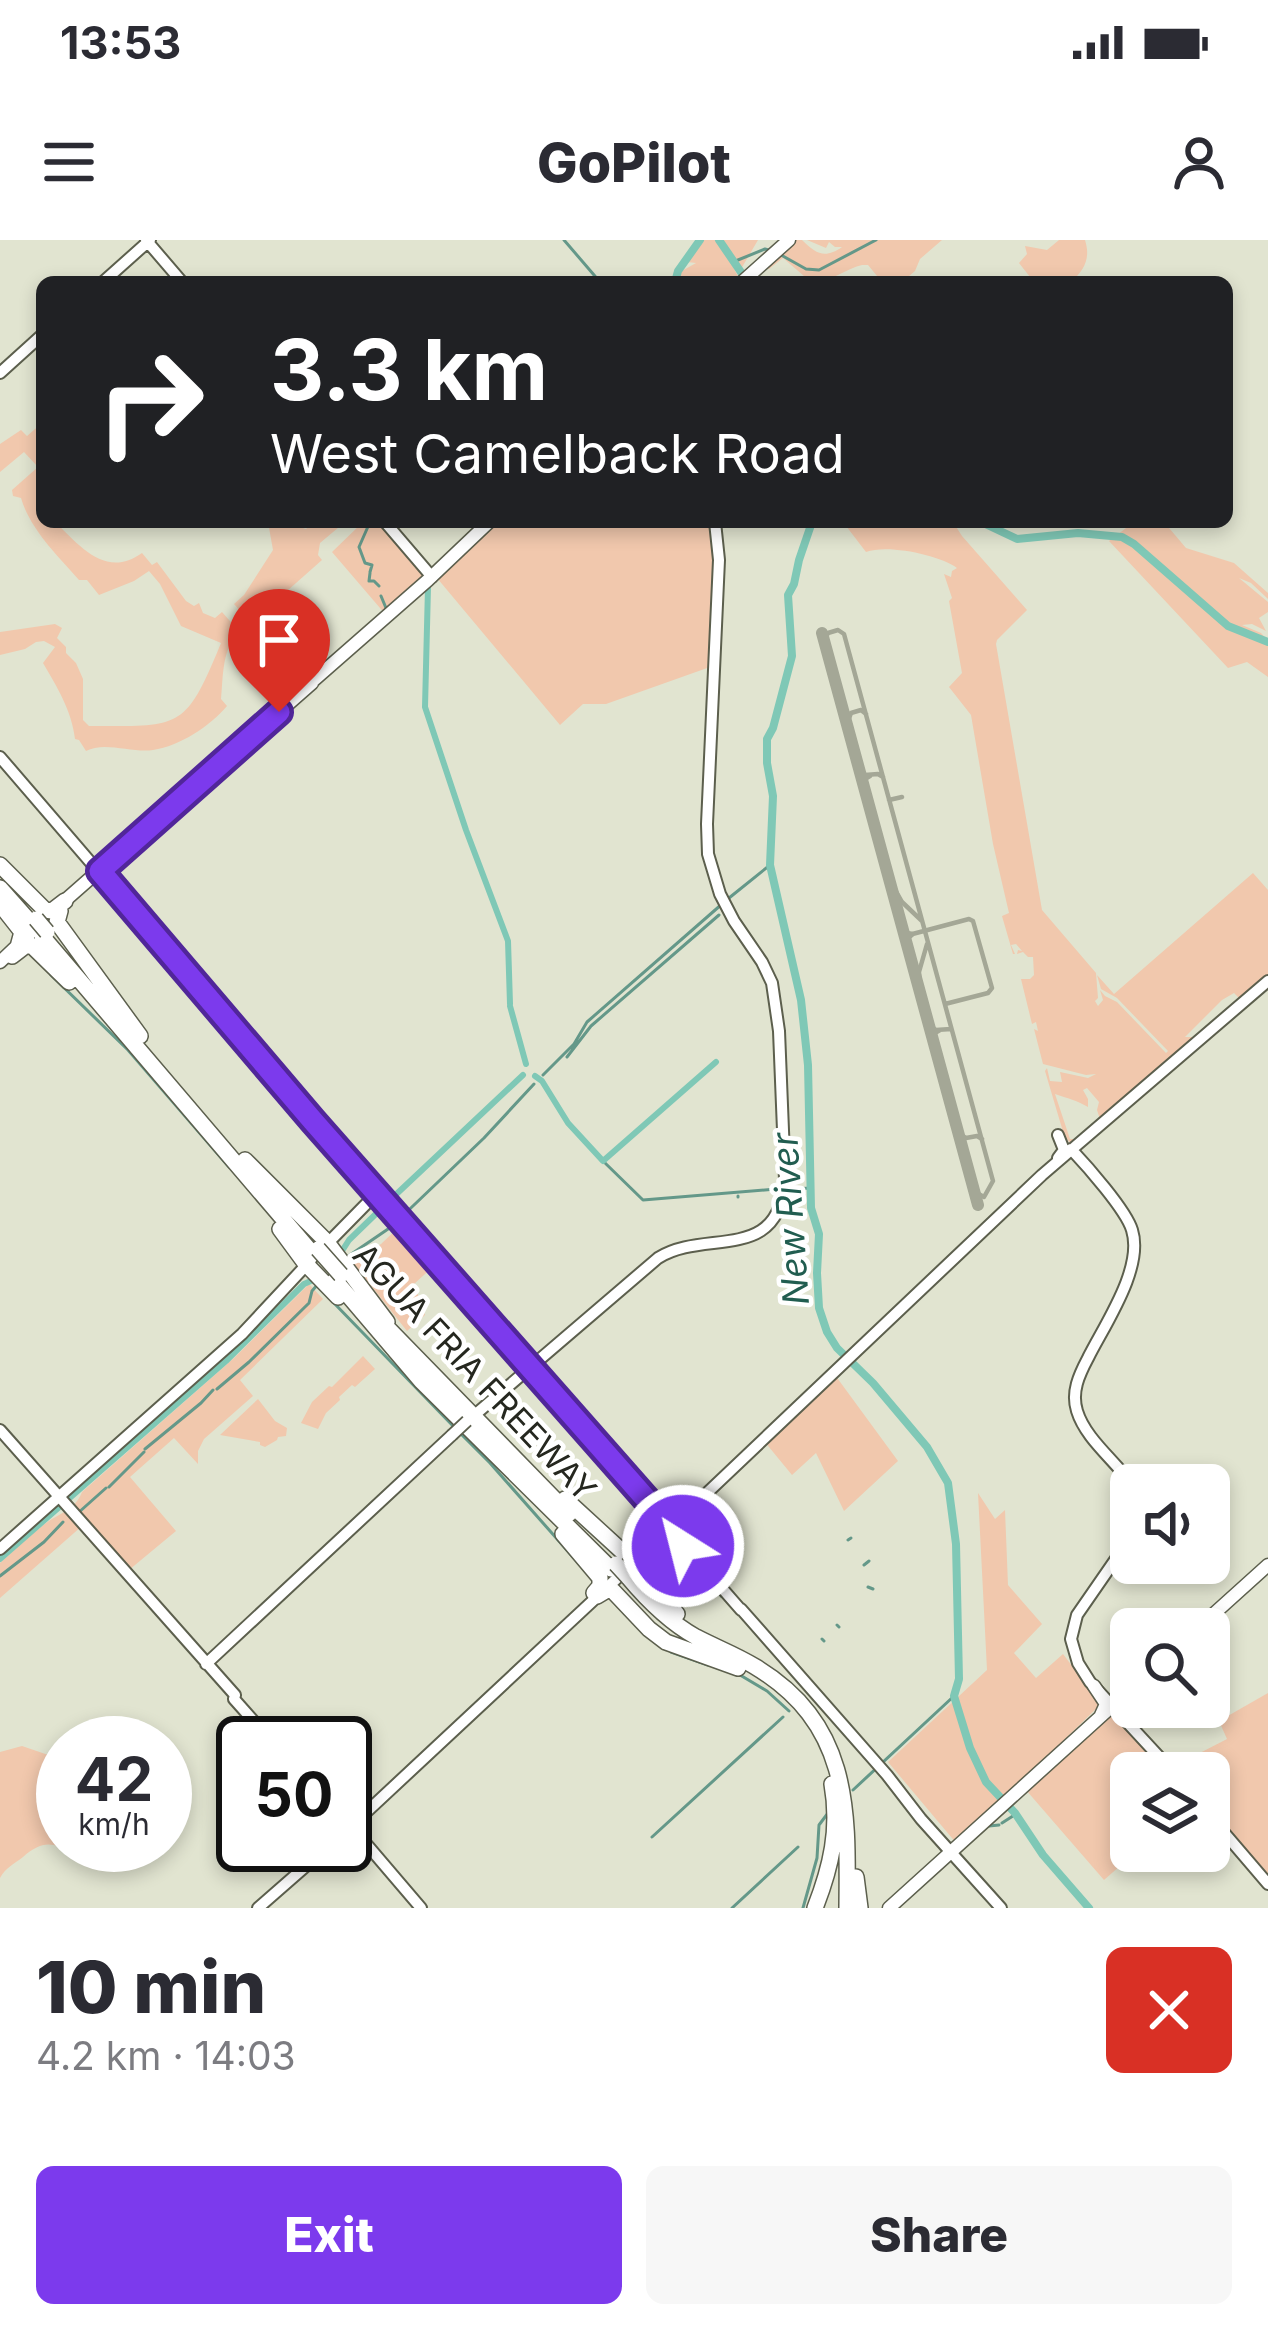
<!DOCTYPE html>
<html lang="en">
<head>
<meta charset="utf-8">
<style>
  body { margin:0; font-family:Inter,sans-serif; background:#f7f7f7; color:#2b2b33; height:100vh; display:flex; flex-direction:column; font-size:45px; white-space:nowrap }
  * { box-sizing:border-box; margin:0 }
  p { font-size:39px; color:#7c7c81 }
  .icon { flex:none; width:66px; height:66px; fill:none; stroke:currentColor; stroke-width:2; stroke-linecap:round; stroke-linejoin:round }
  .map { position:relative; height:1668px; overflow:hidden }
  .side { display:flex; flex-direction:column; background:#fff; flex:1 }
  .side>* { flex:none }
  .hud { position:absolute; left:36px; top:36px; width:1197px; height:252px; border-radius:18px; box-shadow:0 6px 18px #0003; background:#202124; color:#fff; overflow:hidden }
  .fabs { position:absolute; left:1110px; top:1224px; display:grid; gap:24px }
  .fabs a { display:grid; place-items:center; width:120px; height:120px; border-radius:18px; background:#fff; box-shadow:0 6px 18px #0003; font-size:60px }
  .speed { position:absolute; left:36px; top:1476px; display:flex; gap:24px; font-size:60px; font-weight:700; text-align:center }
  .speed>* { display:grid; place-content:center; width:156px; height:156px; border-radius:50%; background:#fff; box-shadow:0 6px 18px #0003; line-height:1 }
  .speed small { font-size:30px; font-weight:400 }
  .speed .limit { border:6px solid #111; border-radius:18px; background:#fff; color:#111 }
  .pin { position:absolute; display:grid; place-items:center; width:102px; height:102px; color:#fff; margin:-123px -51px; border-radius:50% 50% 50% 0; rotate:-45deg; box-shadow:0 0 12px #0007 }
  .pin .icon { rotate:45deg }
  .me { position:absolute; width:132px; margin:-66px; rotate:324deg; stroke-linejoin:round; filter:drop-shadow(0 0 9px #0008) }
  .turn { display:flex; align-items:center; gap:42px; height:252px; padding:0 36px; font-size:54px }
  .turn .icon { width:156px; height:156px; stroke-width:2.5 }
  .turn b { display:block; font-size:84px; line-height:102px }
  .round { display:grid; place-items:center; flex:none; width:126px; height:126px; border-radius:18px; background:#f7f7f7 }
  .overview { display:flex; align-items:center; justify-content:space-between; height:204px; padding:0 36px }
  h1 { font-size:72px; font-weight:800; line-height:90px }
  .primary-button { display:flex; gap:24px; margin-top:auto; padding:24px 36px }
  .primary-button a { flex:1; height:138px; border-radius:18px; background:#7c3aed; color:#fff; font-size:48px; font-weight:800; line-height:138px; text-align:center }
  .primary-button a+a { background:#f7f7f7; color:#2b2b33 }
  .status { display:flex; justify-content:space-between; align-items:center; height:84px; padding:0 60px; background:#fff; direction:ltr }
  .status svg { height:33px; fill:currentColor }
  header { display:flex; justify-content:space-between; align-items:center; height:156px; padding:0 36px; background:#fff; font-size:54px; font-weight:800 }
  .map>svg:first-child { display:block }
</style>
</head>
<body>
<div class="status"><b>13:53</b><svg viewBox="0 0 49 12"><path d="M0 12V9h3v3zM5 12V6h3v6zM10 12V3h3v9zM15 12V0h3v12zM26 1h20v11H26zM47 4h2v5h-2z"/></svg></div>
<header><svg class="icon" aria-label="menu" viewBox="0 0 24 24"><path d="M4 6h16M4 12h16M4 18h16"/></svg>GoPilot<svg class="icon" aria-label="person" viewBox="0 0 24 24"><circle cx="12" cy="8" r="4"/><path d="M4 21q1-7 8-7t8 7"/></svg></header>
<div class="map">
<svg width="1268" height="1668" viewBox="0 0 1268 1668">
  <rect width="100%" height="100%" fill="#e1e4d0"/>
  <!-- green -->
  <path fill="#f1c8ad" d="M 703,0 L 758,0 L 741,29 L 724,4 L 721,5 L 740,40 L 738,42 L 678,42 L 680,32 L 696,23 L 687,22 Z
    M 794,0 L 802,0 C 816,14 825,19 842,7 L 835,7 L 829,2 L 826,8 L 807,0 L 942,0 L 920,19 L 915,31 L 902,42 L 882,42 L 868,25 L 862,25 C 840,30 821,52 799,36 L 809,41 L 818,39 L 804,36 L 783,18 L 769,29 L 766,28 Z
    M 1059,0 L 1085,0 C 1091,19 1084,30 1071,42 L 1034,42 L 1019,23 L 1027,14 L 1025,6 L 1047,10 Z
    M 42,183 L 42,230 L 39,234 L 42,238 L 42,282 L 55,282 C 80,306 106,339 142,313 L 152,325 L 157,322 L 186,361 L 194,366 L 199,363 L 203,373 L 215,378 L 222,372 L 237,389 L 248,380 L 234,364 L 244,355 L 273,310 L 268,282 L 292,282 L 294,285 L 306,289 L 313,282 L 345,282 L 320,303 L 318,315 L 322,320 L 251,383 L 249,381 L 239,390 L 244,399 L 233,399 C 222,417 223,438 221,459 L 227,466 C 210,486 180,506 153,510 C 132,513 104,501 86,511 L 79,500 L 75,499 C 72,471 57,447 43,423 L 55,407 L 44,401 L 36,402 L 25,409 L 0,415 L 0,392 L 55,384 L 62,388 L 57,398 L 66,407 L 66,413 L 76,423 L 83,439 L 83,480 L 89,486 C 181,486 185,491 221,403 L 181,386 L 160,344 L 149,331 L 134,341 L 99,355 L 87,340 L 79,340 C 57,315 30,289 21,258 L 13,256 L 12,250 L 38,227 L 24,212 L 0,232 L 0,204 L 21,190 L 27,196 Z
    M 363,282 L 381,282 L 426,335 L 386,375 L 332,312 Z
    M 495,282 L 712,282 L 715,295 L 710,427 L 606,464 L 583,464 L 560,485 L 437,338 Z
    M 843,282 L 953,282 L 962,296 L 1027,370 L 997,400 L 996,404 L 1042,670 L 1096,733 L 1098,758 L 1095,761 L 1098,766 L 1103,760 L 1100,750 L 1105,756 L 1117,762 L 1166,813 L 1168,811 L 1117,758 L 1101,749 L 1097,735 L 1114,754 L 1253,633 L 1268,650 L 1268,735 L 1240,759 L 1234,753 L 1222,760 L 1185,797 L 1194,797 L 1229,768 L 1100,879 L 1097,870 L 1099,862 L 1087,848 L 1083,850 L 1088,859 L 1088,867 C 1078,861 1067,858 1055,854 L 1070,899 L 1076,899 L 1076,902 L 1070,903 L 1064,895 L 1045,831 L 1047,828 L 1050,841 L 1062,842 L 1060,832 L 1088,838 L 1096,834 L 1086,835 L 1043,824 L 1034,789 L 1038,791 L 1036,782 L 1032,784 L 1021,739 L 1030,739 L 1034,735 L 1033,717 L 1028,717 L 1023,712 L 1017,714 L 1018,710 L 1022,711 L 1016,704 L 1011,705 L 1015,714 L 1013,714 L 1002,676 L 1009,673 L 993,604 L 971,475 L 949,447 L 962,433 L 949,361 L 952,358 L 944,334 L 951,337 L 952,331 L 957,328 C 939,315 888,304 866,312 Z
    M 1134,282 L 1164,282 L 1186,308 L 1234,323 L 1268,353 L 1268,359 L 1251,343 L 1239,338 L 1268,362 L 1268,372 L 1259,378 L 1266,391 L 1252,384 L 1242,385 L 1261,393 L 1268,401 L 1268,437 L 1247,422 L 1228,428 L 1109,301 Z
    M 400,986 L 435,1025 L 414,1044 L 425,1075 L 407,1091 L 352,1022 L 381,1004 Z
    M 309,1044 L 323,1059 L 240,1140 L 253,1156 L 204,1199 L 198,1211 L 198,1224 L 174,1198 L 130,1237 L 176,1291 L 129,1330 L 82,1286 L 0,1358 L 0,1323 C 15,1310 30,1295 46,1283 C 60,1273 75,1270 82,1252 L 234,1118 Z
    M 363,1116 L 375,1129 L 355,1147 L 352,1145 L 339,1157 L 340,1160 L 326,1173 L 318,1189 L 301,1183 L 312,1162 L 329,1146 L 332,1147 Z
    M 835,1135 L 898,1221 L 844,1271 L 816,1213 L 792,1235 L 764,1201 Z
    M 258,1159 L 275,1181 L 287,1188 L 286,1196 L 278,1197 L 277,1200 L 265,1207 L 260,1205 L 260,1202 L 220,1195 Z
    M 978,1253 L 995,1279 L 1005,1270 L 1008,1345 L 1042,1384 L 1014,1413 L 1036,1438 L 1063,1414 L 1101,1464 L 957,1604 L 888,1522 L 987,1430 Z
    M 1268,1453 L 1268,1638 L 1209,1570 L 1209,1533 L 1202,1533 L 1205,1529 L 1194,1516 L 1227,1499 L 1219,1481 Z
    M 1112,1474 L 1115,1474 L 1167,1533 L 1131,1533 L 1131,1611 L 1137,1611 L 1104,1640 L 1026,1550 Z
    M 22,1506 L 63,1520 L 63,1605 L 80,1606 L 71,1614 C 53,1600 40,1602 23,1617 C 13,1625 6,1627 0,1638 L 0,1512 Z"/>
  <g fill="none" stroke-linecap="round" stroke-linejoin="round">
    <!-- stream -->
    <path stroke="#649889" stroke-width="3" d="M 564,0 L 600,42
      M 781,15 L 806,29 L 819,30 L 876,0
      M 733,22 L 765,9 L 772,11
      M 370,332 L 372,325 L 365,323 L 359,307 L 370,282
      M 370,333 L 369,341 L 374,341 L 379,346
      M 381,356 L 386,368
      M 729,658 L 770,625
      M 51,735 L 128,810 L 229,927
      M 567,817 L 591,786 L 719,675
      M 543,835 L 574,804 L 587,782 L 722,664
      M 603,921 L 643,960 L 776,949
      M 794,949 L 811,948
      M 738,956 L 738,957
      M 347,1017 L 391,987 L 484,898 L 534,844
      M 332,1061 L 455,1188
      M 217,1149 L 249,1122 L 309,1063 L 312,1051 L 318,1044
      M 462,1195 L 490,1223 L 588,1334
      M 145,1209 L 201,1163 L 213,1150
      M 109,1247 L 144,1212
      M 78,1273 L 106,1248
      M 848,1300 L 851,1298
      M 864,1325 L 869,1321
      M 0,1336 L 44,1302 L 63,1282
      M 868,1347 L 873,1349
      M 721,1356 L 722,1356
      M 837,1385 L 839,1387
      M 822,1399 L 824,1401
      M 671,1412 L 708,1425
      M 740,1435 L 767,1451 L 789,1471
      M 853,1550 L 954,1456
      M 1002,1583 L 1016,1574
      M 989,1586 L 999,1585
      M 652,1597 L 783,1477
      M 732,1668 L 798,1607
      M 803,1668 L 817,1618 L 819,1585 L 828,1573"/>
    <!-- canal -->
    <path stroke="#7fc8b6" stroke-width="6" d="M 428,347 L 425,467 L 466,590 L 508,701 L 510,764
      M 510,766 L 526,824
      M 535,836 L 542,841 L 568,883 L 603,921 L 716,822
      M 388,962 L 523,835
      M 342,1011 L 349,1000 L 383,967
      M 0,1319 L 226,1121 L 304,1044 L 313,1040"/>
    <!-- river -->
    <path stroke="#7fc8b6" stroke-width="8" d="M 719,0 L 747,41
      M 675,42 L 678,31 L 700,0
      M 812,282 L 799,320 L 794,344 L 788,355 L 792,416 L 773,488 L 767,499 L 767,523 L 773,556 L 770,625 L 801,760 L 808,825 L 811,968 L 819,994 L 817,1033 L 819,1068 L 827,1092 L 837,1108 L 873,1143 L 927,1207 L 948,1243 L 956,1304 L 959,1439 L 954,1456 L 970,1508 L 986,1542 L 1015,1573 L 1043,1615 L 1089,1668
      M 981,282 L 1017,299 L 1078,293 L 1122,297 L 1134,304 L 1228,386 L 1268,402"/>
    <!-- taxiway -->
    <path stroke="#a4a796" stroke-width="4.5" d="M 824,401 L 828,393 L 838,390 L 844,394 L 993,941 L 984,957 L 975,952
      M 847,484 L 851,473 L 861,470 L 866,474
      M 859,530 L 865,535 L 878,534 L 883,537
      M 864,547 L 865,539 L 870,536
      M 889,560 L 902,557
      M 889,639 L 902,662 L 922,681
      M 902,687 L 907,693 L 913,694 L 907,699 L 908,707
      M 905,696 L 969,679 L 973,681 L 992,748 L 988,753 L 945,764
      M 920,752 L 919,732 L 927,704
      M 929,785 L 936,790 L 951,789
      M 933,801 L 935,793 L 940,790
      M 959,894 L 966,898 L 977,896 L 982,899"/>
    <!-- runway -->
    <path stroke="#a4a796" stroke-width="12" d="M 822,393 L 978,965"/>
    <defs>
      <path id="secondary" d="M 146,0 L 182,42
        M 103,42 L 150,0
        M 0,133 L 42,95
        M 385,282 L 432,337
        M 0,517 L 313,881 L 363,935 L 385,963 L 741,1370
        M 1071,909 C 1087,926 1126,970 1132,990 C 1144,1028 1105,1084 1088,1118 C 1079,1135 1071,1152 1077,1171 C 1086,1200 1116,1221 1132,1245
        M 1058,918 L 1064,910 L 1058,895
        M 324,1007 L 376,954
        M 477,1173 L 658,1018 C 705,988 779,1025 785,940 L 779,791 L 772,743 L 762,722 L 734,681 L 720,654 L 708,614 L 707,584 L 719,320 L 715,282
        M 0,1190 L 235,1455 L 234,1459 L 273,1503
        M 1131,1297 L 1077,1375 L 1071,1399 L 1078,1423 L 1090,1442 L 1174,1533
        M 650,1307 L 1042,935 L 1268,741
        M 0,1309 L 242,1094 L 311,1020
        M 741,1369 L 887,1535 L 921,1579 L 1001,1668
        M 206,1424 L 452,1195
        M 1209,1575 L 1268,1644
        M 345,1579 L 421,1668
        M 345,1592 L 628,1328
        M 258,1668 L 330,1605"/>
      <path id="primary" d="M 742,42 L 789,0
        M 307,446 L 428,340 L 489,282
        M 61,664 L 312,443
        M 0,722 L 42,682
        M 1197,1389 L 1268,1325
        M 1094,1446 L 1106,1464 L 1101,1475
        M 889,1668 L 1131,1449"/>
      <path id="motorway" d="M 0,625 L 45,670 L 52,671 L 65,661
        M 0,648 L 31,683
        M 0,664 L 22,692 L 19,703
        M 60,671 L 57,682 L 140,796
        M 42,696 L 313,1014
        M 12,716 L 25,706 L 31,705 L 69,742
        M 245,920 L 326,1001 L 387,1082
        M 280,989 L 305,1023 L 338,1057
        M 335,1040 L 421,1141 L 611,1329
        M 376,1076 L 569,1274
        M 565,1259 L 625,1314 L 632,1314 L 650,1301
        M 563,1294 L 600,1338 L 600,1346 L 594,1353
        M 640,1316 L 636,1323 L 636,1328 L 677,1374
        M 628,1337 C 648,1361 669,1382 696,1397 C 715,1407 736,1415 754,1426 C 851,1484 848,1569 847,1668
        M 597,1356 L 607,1350 L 613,1351 L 649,1389 L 666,1402 L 738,1428
        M 856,1637 L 860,1668
        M 815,1668 C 831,1627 840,1589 832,1544"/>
    </defs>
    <!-- secondary casing -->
    <use href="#secondary" stroke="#5c5f4d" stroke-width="14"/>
    <!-- primary casing -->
    <use href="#primary" stroke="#5c5f4d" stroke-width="15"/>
    <!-- motorway casing -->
    <use href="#motorway" stroke="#5c5f4d" stroke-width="18"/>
    <!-- secondary -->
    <use href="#secondary" stroke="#fff" stroke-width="10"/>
    <!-- primary -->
    <use href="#primary" stroke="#fff" stroke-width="12"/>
    <!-- motorway -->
    <use href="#motorway" stroke="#fff" stroke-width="15"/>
    <defs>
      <path id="secondary-bridge" d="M 452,1195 L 467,1181"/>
      <path id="motorway-bridge" d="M 36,679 L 47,692
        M 318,1009 L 341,1035
        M 616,1324 L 628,1337"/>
    </defs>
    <!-- secondary-bridge casing -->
    <use href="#secondary-bridge" stroke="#5c5f4d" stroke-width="14" stroke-linecap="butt"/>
    <!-- motorway-bridge casing -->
    <use href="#motorway-bridge" stroke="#5c5f4d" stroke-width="18" stroke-linecap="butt"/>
    <!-- secondary-bridge -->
    <use href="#secondary-bridge" stroke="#fff" stroke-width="10"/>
    <!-- motorway-bridge -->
    <use href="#motorway-bridge" stroke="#fff" stroke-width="15"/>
  </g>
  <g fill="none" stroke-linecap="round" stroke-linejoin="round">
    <defs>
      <path id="route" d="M 279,472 L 100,631 L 313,881 L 691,1310 L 683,1306"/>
    </defs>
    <!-- route casing -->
    <use href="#route" stroke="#51269a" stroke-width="30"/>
    <!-- route -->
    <use href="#route" stroke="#7c3aed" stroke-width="21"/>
  </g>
  <g text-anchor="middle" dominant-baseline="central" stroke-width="9" stroke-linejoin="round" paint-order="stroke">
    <!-- street labels -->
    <g font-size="33" fill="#25271f" stroke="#fff">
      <text transform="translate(475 1132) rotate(47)">AGUA FRIA FREEWAY</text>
    </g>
    <!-- water labels -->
    <g font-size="36" font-style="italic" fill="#215d50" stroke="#fff">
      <text transform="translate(790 979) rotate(-94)">New River</text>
    </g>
  </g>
</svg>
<div class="fabs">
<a><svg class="icon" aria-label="sound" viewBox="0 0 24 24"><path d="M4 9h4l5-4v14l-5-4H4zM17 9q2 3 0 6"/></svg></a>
<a><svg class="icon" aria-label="search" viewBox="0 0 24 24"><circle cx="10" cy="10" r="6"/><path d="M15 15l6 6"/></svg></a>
<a><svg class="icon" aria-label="layers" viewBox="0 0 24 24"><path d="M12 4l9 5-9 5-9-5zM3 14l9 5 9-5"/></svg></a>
</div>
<div class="speed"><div>42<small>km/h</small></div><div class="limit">50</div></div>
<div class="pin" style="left:279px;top:472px;background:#d93025"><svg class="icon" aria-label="arrive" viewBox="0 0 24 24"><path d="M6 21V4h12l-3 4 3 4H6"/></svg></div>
<svg class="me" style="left:683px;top:1306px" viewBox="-20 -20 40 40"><circle r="17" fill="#7c3aed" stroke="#fff" stroke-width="3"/><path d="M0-11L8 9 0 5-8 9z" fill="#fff"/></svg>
<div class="hud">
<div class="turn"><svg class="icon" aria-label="right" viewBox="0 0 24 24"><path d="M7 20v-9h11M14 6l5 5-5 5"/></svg><div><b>3.3 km</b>West Camelback Road</div></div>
</div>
</div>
<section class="side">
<div class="overview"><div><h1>10 min</h1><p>4.2 km · 14:03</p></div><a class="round" style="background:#d93025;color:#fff"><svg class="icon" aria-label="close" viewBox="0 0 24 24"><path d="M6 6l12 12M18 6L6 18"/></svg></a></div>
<div class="primary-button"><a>Exit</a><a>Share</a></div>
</section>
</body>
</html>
